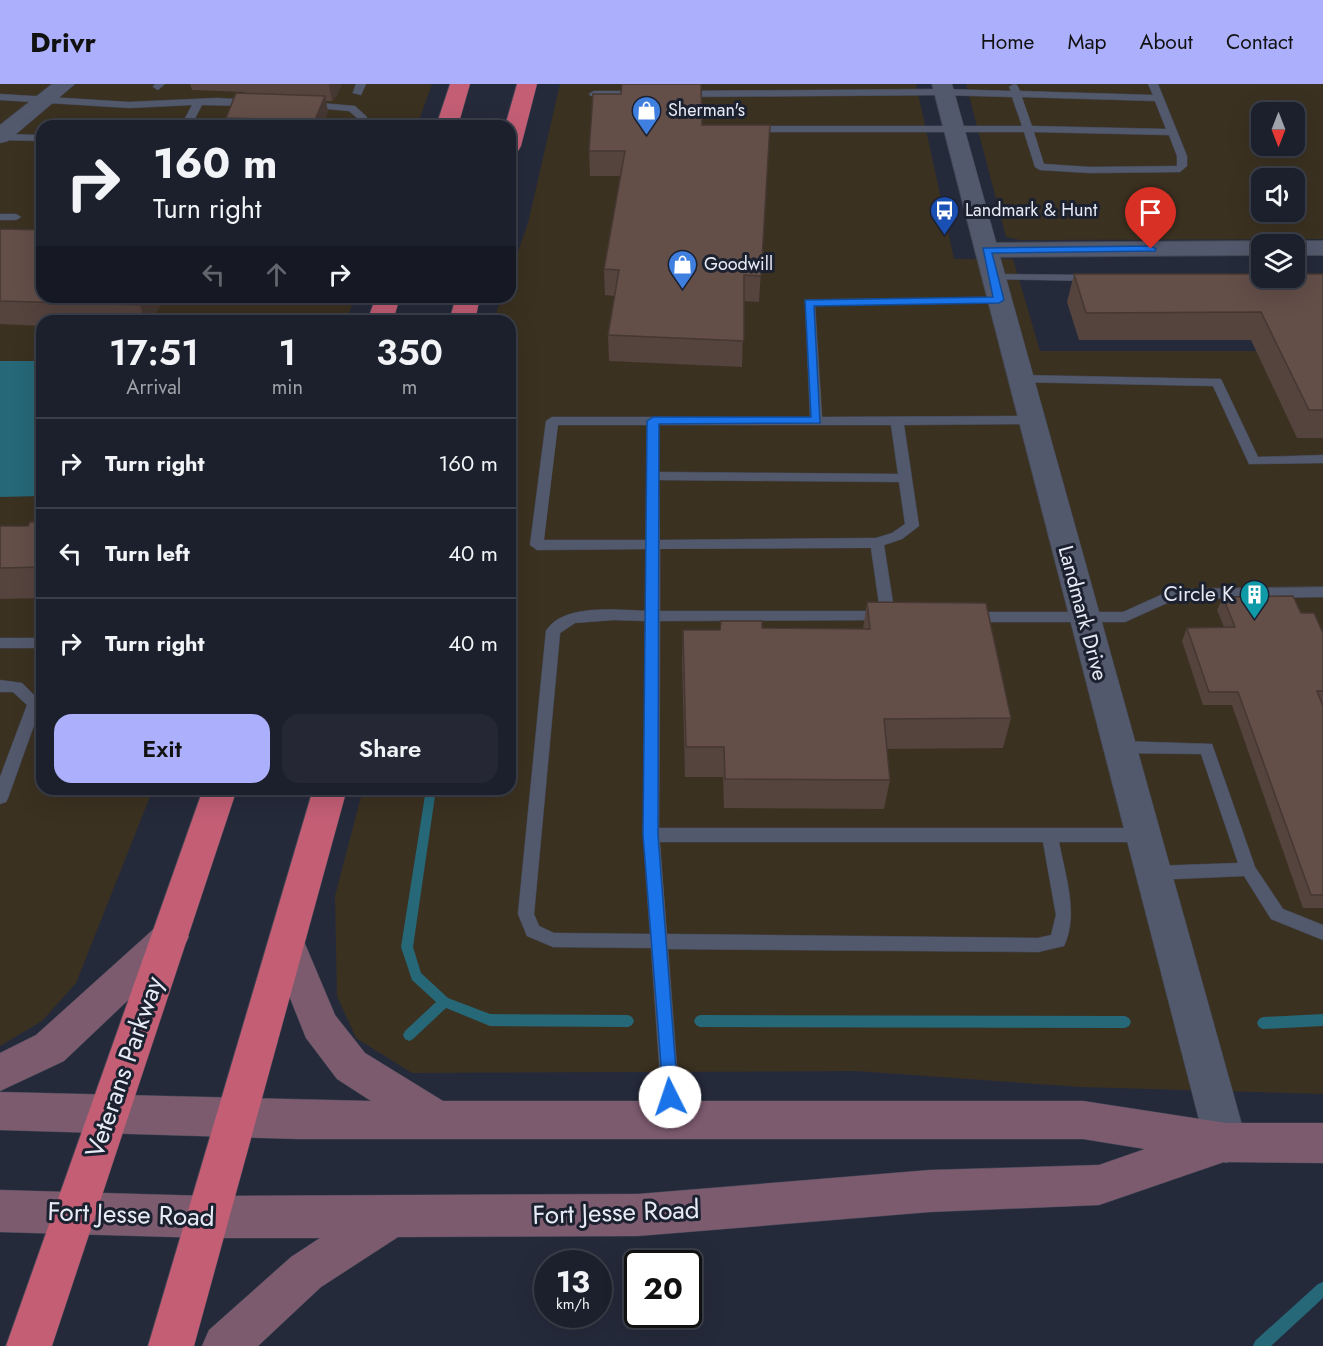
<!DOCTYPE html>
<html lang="en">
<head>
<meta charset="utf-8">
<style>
  body { margin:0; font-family:Jost,sans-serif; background:#252834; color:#f1f3f6; height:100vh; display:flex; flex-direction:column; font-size:22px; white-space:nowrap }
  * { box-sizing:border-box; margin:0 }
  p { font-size:20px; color:#a0a3a9 }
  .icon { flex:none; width:33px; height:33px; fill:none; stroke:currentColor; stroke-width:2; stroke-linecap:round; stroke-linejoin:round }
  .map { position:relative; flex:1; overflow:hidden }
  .sheet { position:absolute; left:36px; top:231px; width:480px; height:480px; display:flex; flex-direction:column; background:#1c202c; border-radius:18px; box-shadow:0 6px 24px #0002,0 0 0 2px #3a3e48 }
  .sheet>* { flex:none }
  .guide { position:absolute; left:36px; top:36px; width:480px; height:183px; border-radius:18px; box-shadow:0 6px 24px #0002,0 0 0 2px #3a3e48; background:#1c202c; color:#f1f3f6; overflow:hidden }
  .needle { width:39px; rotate:180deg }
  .fabs { position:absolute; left:1251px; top:18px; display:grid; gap:12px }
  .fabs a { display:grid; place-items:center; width:54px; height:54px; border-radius:12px; background:#1c202c; box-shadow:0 6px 24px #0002,0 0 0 2px #3a3e48; font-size:30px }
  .speed { position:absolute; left:534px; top:1166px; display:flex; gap:12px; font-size:30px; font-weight:700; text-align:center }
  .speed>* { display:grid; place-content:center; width:78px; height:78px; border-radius:50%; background:#1c202c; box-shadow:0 6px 24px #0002,0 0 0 2px #3a3e48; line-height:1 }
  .speed small { font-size:15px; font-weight:400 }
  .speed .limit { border:3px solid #111; border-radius:9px; background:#fff; color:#111 }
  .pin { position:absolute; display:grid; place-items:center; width:51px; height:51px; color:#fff; margin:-62px -26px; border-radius:50% 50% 50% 0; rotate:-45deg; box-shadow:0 0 6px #0007 }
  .pin .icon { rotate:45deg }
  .me { position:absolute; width:66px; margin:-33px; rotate:356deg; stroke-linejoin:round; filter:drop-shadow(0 0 4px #0008) }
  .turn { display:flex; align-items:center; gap:21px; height:126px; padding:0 18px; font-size:27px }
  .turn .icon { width:78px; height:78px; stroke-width:2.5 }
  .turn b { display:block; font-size:42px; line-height:51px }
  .lanes { display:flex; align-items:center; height:57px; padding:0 18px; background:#0003; justify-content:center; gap:30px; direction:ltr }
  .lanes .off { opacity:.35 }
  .eta { display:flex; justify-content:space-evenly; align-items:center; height:102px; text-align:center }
  .eta b { font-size:36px; font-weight:600; line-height:42px }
  .cta { display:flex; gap:12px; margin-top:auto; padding:12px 18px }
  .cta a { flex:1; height:69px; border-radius:18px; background:#acaffb; color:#111; font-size:24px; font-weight:600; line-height:69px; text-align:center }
  .cta a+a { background:#252834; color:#f1f3f6 }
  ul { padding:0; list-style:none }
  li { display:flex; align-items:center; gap:18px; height:90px; padding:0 18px; border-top:2px solid #3a3e48 }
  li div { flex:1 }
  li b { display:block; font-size:22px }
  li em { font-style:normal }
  header { display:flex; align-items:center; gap:36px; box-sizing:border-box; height:84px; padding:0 30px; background:#acaffb; color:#111 }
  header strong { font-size:28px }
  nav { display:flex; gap:33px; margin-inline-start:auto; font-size:21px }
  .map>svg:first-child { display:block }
</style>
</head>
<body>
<header>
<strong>Drivr</strong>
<nav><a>Home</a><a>Map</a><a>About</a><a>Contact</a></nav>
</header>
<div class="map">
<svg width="1323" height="1262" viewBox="0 0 1323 1262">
  <rect width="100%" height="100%" fill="#252a3b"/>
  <!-- commercial -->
  <path fill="#3b3121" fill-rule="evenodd" d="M 0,0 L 432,0 L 417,42 L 42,42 L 42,213 L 355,213 L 346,237 L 42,237 L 42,705 L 153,705 L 76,899 L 42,937 L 0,962 Z
    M 560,0 L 916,0 L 954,175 L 1013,175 L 1040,267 L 1323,267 L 1323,1010 L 1081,1003 L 856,987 L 412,989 L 356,954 L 337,912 L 335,812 L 363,705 L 510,705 L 510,237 L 493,237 L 502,213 L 510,213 L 510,190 L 528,139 Z
    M 966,0 L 1323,0 L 1323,155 L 1020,156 L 1006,153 ZM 1262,28 L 1294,28 L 1294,62 L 1262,62 ZM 1262,94 L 1294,94 L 1294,128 L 1262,128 Z"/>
  <!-- water -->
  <path fill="#266878" d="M 0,277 L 42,277 L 42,412 L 0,413 Z"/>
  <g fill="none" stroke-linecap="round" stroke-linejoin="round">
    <!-- stream -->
    <path fill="#266878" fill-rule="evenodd" d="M 426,705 L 436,705 L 413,863 L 421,889 L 448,914 L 490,930 L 628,931 L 632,933 L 634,937 L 632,941 L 628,943 L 490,942 L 446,924 L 413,955 L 409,957 L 405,955 L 403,951 L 405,947 L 436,918 L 412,896 L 401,863 Z
      M 1323,930 L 1323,942 L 1263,945 L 1259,943 L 1257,939 L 1259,935 L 1263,933 Z
      M 700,931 L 1125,932 L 1129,934 L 1131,938 L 1129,942 L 1125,944 L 700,943 L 696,941 L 694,937 L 696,933 Z
      M 1323,1198 L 1323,1214 L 1271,1262 L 1253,1262 L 1255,1257 L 1318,1200 Z"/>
    <defs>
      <path id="service" d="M 155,0 L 165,0 L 158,6 L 153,3 Z
        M 356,0 L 366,0 L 361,11 L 353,9 Z
        M 1014,0 L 1017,1 L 1020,7 L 1153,11 L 1148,0 L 1158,0 L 1187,72 L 1187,82 L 1180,88 L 1090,89 L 1040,86 L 1035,83 L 1024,48 L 752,48 L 747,45 L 752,42 L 1022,42 L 1012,13 L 943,11 L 681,13 L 676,10 L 681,7 L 943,5 L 1011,7 L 1009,3 ZM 1022,13 L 1155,17 L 1166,45 L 1032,42 ZM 1034,48 L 1169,51 L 1177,72 L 1177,82 L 1090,83 L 1044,80 Z
        M 594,7 L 642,7 L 647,10 L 642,13 L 591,12 L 589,10 Z
        M 0,10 L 129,18 L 217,14 L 252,16 L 257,19 L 252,22 L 202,21 L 191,42 L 181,42 L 192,21 L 129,24 L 0,16 Z
        M 308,18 L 355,22 L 367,33 L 364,42 L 354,42 L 357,34 L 349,27 L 305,23 L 305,19 Z
        M 0,50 L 42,51 L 42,57 L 0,56 Z
        M 0,130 L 16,130 L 21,133 L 16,136 L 0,136 Z
        M 993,190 L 1092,191 L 1098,194 L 1092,197 L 989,195 L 989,191 Z
        M 999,213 L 1003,214 L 1003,218 L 815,221 L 822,333 L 1032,332 L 1038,336 L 1032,340 L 904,341 L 919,442 L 902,455 L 884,461 L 895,532 L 893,536 L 660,537 L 659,744 L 1143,744 L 1149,746 L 1151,751 L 1149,756 L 1143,758 L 1059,758 C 1065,791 1079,830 1064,862 L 1038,868 L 668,865 L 681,1036 L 679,1042 L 672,1045 L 665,1042 L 663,1036 L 651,864 L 553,863 L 527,852 L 518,830 L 546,547 C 563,519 618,526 646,527 L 646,465 L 537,466 L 530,461 L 546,337 L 552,333 L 810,333 L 805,216 ZM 558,341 L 647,341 L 646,456 L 544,456 ZM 659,341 L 891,341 L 898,390 L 659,388 ZM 659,396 L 899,398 L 905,440 L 892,449 L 876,454 L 660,456 ZM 871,464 L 880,527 L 660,527 L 660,465 ZM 614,536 L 646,537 L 643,751 L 650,850 L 554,849 L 539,842 L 534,830 L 560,549 L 575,539 ZM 660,758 L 1043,758 L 1056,831 L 1051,851 L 1038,854 L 667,850 Z
        M 1020,291 L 1221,295 L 1258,373 L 1323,371 L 1323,379 L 1249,380 L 1213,302 L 1016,298 L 1014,295 Z
        M 1323,503 L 1323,513 L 1176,515 L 1125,538 L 970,538 L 963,533 L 970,528 L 1123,528 L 1174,505 Z
        M 0,554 L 42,554 L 42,564 L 0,564 Z
        M 0,596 L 22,599 L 42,619 L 8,714 L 6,718 L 0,720 L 0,693 L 27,621 L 13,608 L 0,608 Z
        M 1119,657 L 1212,660 L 1255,783 L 1283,825 L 1323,841 L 1323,856 L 1271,835 L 1244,792 L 1153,796 L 1147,794 L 1145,789 L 1147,784 L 1153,782 L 1238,779 L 1201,670 L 1119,669 L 1114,667 L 1111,663 L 1114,659 Z"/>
      <path id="minor" d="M 1262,157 L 1271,160 L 1262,160 L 1262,171 L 986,173 L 978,171 L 975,166 L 978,161 L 986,159 Z
        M 1294,157 L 1323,157 L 1323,171 L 1294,171 L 1294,160 L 1285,160 Z"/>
      <path id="tertiary" d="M 52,0 L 75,0 L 8,57 L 0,59 L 0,41 Z
        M 932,0 L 952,0 L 1247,1059 L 1241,1073 L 1226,1079 L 1211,1073 L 1205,1059 Z"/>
      <path id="secondary" d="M 170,837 L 183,842 L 189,853 L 183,864 L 64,977 L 0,1007 L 0,969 L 36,951 L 157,842 Z
        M 287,843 L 300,848 L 335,931 L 365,969 L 443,1017 L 1083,1017 L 1226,1039 L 1323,1039 L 1323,1079 L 1224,1078 L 1099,1121 L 930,1128 L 638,1152 L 398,1153 L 321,1203 L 258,1262 L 202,1262 L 209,1246 L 291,1173 L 320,1154 L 208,1154 L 0,1148 L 0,1106 L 208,1112 L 638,1110 L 930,1086 L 1099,1081 L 1145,1065 L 1083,1055 L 299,1055 L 0,1046 L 0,1008 L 371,1017 L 337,995 L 306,954 L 268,859 L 274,848 Z"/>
      <path id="trunk" d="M 450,0 L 470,0 L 458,42 L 436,42 Z
        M 517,0 L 537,0 L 521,62 L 518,67 L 510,69 L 510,42 L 505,42 Z
        M 376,213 L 400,213 L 393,237 L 367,237 Z
        M 456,213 L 480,213 L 475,237 L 449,237 Z
        M 203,705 L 237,705 L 52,1262 L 6,1262 Z
        M 313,705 L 347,705 L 194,1262 L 148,1262 Z"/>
    </defs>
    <!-- service casing -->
    <use href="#service" stroke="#424754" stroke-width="1"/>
    <!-- minor casing -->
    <use href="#minor" stroke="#424754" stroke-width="2"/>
    <!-- tertiary casing -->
    <use href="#tertiary" stroke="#424754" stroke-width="1"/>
    <!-- secondary casing -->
    <use href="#secondary" stroke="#424754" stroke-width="1"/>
    <!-- trunk casing -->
    <use href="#trunk" stroke="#424754" stroke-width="1"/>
    <!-- service -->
    <use href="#service" fill="#53596c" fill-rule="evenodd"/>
    <!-- minor -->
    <use href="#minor" fill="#53596c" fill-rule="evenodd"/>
    <!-- tertiary -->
    <use href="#tertiary" fill="#53596c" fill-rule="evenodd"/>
    <!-- secondary -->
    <use href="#secondary" fill="#7d5b6f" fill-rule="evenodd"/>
    <!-- trunk -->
    <use href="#trunk" fill="#c35e75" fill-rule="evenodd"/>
  </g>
  <!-- wall -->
  <path fill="#55433e" d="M 190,0 L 342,0 L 337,11 L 332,17 L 326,17 L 328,28 L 322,42 L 228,42 L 226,34 L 244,9 L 244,8 L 192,6 Z
    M 621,10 L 702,41 L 770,41 L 759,218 L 744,217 L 742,283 L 609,277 L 608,251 L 615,212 L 605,211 L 604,185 L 620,92 L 590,92 L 589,67 Z
    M 0,145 L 42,213 L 164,213 L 152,237 L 42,237 L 42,242 L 0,240 Z
    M 1074,190 L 1323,190 L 1323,354 L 1297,354 L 1251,256 L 1079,256 L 1067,218 Z
    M 42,438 L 42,514 L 0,515 L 0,442 L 28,442 Z
    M 1223,513 L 1301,529 L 1323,549 L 1323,824 L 1303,824 L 1232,621 L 1203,621 L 1182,557 L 1187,544 L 1224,543 L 1217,526 Z
    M 867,518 L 1011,634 L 1003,664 L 887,665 L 890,696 L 884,725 L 724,724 L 723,693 L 685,693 L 682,577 L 683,546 L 720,546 L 762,544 L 863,545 Z"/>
  <!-- shaded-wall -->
  <path fill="#453732" d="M 329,0 L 342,0 L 337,11 L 332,17 Z
    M 325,12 L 328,28 L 322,42 L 316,42 L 315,36 Z
    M 144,213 L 164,213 L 152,237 L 145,237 L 140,221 Z"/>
  <!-- building -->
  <path fill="#634e48" stroke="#453732" stroke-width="1.5" d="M 622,0 L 701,0 L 702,41 L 770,41 L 761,192 L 744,191 L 744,257 L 608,251 L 619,186 L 604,185 L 625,67 L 589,67 L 593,10 L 621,10 Z
    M 236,9 L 325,12 L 315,36 L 226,34 Z
    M 0,145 L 42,146 L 42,213 L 144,213 L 140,221 L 0,217 Z
    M 1074,190 L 1262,190 L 1262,194 L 1294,194 L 1294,190 L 1323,190 L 1323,326 L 1309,326 L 1261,228 L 1086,229 Z
    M 30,438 L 42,438 L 42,483 L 0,484 L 0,442 L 28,442 Z
    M 1293,512 L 1301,529 L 1314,529 L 1323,549 L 1323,607 L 1317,607 L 1323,622 L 1323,811 L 1311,811 L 1238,608 L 1209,608 L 1187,544 L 1235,543 L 1223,513 Z
    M 867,518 L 986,519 L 1011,634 L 884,635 L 890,696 L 725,695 L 724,663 L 686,663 L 683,546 L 720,546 L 721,537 L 762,537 L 762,544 L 870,545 Z"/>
  <!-- route -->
  <path fill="#1a73e8" stroke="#114b97" stroke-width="1.5" d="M 1151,162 L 1156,165 L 1155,167 L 992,169 L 1004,216 L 999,219 L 814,222 L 820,339 L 659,340 L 658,751 L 678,1013 L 676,1019 L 670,1021 L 664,1019 L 643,751 L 647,337 L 653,333 L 811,333 L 805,216 L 993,213 L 983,164 Z"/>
  <!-- icons -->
  <defs>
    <symbol id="shop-pin" viewBox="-11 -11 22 30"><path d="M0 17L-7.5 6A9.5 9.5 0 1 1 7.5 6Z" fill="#3f7fe0" stroke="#1c2130"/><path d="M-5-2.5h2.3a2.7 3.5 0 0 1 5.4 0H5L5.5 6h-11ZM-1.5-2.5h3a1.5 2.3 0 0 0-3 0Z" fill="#fff"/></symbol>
    <symbol id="bus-pin" viewBox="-11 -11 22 30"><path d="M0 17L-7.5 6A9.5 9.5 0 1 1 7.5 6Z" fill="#1a4fb4" stroke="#1c2130"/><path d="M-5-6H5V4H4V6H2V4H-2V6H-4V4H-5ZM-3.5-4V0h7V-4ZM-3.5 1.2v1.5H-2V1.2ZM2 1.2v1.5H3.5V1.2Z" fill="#fff"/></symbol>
    <symbol id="building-pin" viewBox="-11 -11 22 30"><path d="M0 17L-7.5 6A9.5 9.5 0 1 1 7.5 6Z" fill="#0f9aa8" stroke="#1c2130"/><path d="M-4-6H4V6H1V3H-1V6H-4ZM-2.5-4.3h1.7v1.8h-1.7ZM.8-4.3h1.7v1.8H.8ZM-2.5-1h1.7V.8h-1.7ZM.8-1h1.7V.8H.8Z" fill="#fff"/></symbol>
  </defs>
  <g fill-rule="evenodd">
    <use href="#shop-pin" x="630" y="10" width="33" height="45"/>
    <use href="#bus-pin" x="928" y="110" width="33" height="45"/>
    <use href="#shop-pin" x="666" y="164" width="33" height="45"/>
    <use href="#building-pin" x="1238" y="494" width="33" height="45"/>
  </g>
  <g text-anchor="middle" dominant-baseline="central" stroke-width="6" stroke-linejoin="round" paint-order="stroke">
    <!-- far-poi labels -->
    <g font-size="18" fill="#e7ebf6" stroke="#1c2130" text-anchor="start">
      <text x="668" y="26">Sherman's</text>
      <text x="965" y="126">Landmark &amp; Hunt</text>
      <text x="704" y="180">Goodwill</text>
    </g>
    <!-- poi labels -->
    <g font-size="21" fill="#e7ebf6" stroke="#1c2130" text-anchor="end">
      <text x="1234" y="510">Circle K</text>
    </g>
    <!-- street labels -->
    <g font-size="21" fill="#e7ebf6" stroke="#1c2130">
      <text transform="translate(1083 529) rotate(75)">Landmark Drive</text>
    </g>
    <!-- near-street labels -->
    <g font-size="26" fill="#e7ebf6" stroke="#1c2130">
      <text transform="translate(124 983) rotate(-71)">Veterans Parkway</text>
      <text transform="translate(616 1128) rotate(-2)">Fort Jesse Road</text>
      <text transform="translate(131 1130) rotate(2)">Fort Jesse Road</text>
    </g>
  </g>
</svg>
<div class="fabs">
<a><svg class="needle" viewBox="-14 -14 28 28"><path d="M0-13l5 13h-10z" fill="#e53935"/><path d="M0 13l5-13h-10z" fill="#a0a3a9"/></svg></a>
<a><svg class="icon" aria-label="sound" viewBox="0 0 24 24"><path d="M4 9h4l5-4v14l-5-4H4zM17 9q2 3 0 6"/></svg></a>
<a><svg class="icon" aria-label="layers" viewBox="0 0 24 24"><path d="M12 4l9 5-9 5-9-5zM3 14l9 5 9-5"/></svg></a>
</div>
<div class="speed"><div>13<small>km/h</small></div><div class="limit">20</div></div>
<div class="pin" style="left:1151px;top:165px;background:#d93025"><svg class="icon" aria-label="arrive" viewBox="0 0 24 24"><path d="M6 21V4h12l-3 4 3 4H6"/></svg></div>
<svg class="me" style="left:670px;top:1013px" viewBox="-20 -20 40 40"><circle r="19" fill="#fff"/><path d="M0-13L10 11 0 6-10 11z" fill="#1a73e8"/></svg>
<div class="guide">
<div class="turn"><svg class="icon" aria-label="right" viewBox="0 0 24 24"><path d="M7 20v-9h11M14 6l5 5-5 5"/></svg><div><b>160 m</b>Turn right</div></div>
<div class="lanes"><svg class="icon off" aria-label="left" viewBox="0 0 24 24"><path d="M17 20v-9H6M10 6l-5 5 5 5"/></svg><svg class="icon off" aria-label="ahead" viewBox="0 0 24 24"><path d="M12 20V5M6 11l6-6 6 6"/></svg><svg class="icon" aria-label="right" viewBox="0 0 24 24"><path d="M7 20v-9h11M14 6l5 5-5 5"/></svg></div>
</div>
<section class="sheet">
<div class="eta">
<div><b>17:51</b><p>Arrival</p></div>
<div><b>1</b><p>min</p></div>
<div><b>350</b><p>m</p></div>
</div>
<ul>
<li><svg class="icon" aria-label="right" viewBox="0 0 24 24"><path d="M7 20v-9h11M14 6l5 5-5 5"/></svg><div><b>Turn right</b></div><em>160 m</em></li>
<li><svg class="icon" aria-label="left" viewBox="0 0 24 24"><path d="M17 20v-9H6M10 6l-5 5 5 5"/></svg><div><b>Turn left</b></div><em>40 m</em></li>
<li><svg class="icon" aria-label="right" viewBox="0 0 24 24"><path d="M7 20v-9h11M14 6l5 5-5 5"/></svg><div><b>Turn right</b></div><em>40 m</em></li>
</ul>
<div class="cta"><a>Exit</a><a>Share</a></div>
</section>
</div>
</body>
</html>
